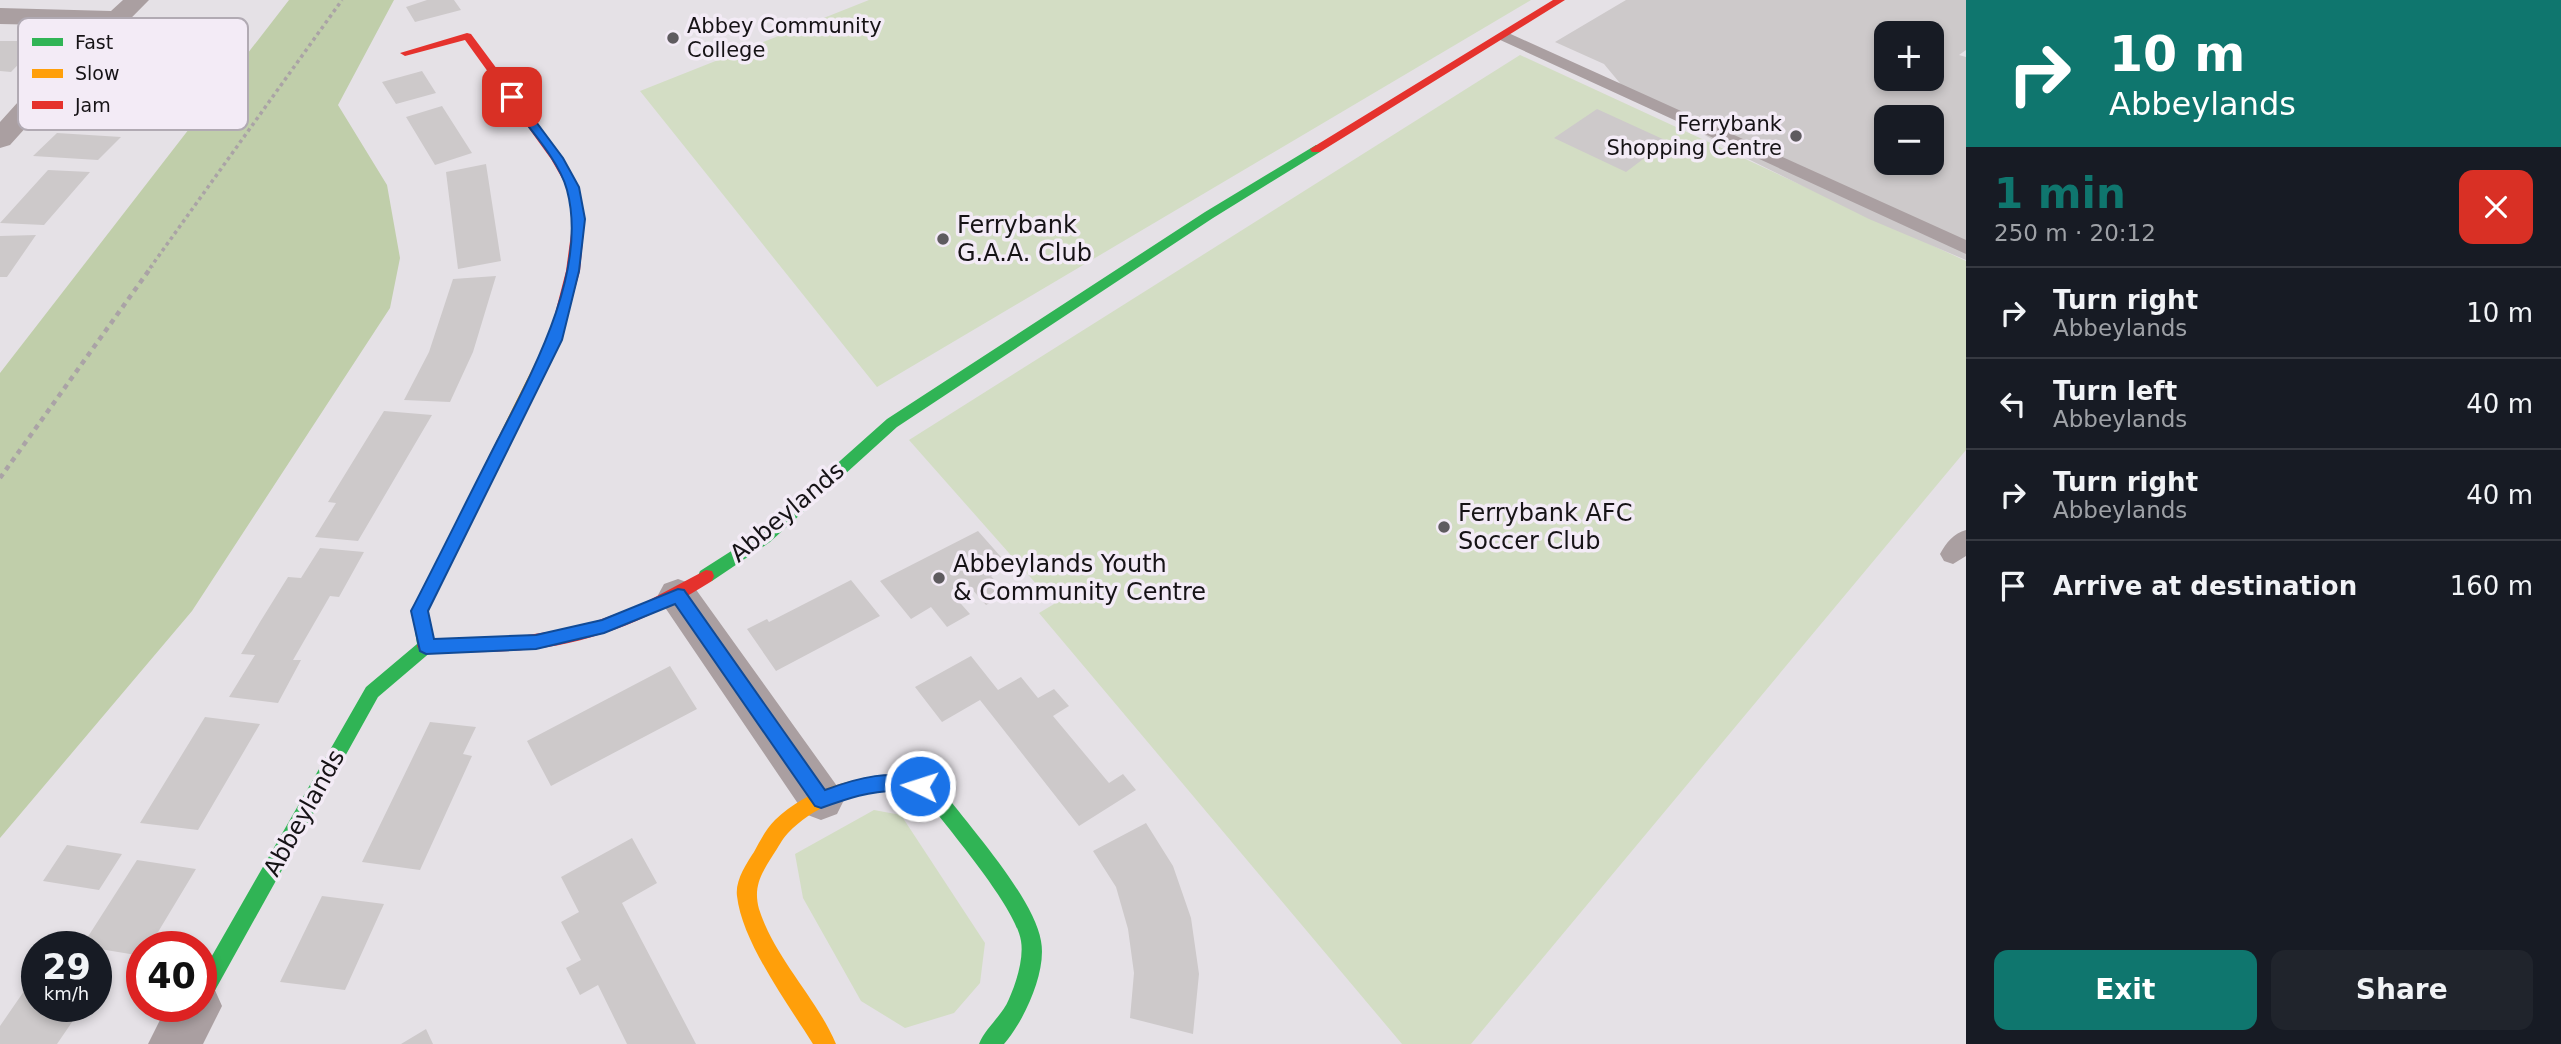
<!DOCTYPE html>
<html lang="en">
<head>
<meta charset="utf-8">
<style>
  body { margin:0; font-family:"DejaVu Sans",sans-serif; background:#20242c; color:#f1f3f6; height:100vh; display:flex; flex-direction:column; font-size:26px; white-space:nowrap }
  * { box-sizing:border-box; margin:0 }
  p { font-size:23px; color:#9ea1a6 }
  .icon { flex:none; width:38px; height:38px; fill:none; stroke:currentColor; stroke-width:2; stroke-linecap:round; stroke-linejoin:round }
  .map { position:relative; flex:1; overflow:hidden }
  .sheet { display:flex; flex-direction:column; background:#171b24; width:595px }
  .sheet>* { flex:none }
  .banner { background:#0f766e; color:#fff; overflow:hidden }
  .buttons { position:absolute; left:1874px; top:21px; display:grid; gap:14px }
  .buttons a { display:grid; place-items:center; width:70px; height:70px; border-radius:14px; background:#171b24; box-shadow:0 4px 10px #0003; font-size:35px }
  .speed { position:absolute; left:21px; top:931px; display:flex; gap:14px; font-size:35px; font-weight:700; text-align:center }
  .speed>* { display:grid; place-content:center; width:91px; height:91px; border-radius:50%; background:#171b24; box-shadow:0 4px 10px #0003; line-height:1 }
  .speed small { font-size:18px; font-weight:400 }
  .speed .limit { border:10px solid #d22; background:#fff; color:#111 }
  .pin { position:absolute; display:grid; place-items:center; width:60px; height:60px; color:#fff; margin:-30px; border-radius:14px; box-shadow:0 4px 10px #0006 }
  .me { position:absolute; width:77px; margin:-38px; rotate:274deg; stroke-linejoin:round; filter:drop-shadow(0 0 5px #0008) }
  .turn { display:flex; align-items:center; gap:24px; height:147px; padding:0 28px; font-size:32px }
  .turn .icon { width:91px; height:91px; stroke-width:2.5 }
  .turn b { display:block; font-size:49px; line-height:60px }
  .round { display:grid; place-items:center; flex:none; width:74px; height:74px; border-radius:14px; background:#20242c }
  .overview { display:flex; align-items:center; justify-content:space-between; height:119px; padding:0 28px }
  h1 { font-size:42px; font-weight:600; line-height:52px; color:#0f766e }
  .cta { display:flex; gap:14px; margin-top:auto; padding:14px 28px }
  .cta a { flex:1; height:80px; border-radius:14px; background:#0f766e; color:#fff; font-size:28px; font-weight:600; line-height:80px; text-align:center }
  .cta a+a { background:#20242c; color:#f1f3f6 }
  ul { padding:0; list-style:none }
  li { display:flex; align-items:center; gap:21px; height:91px; padding:0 28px; border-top:2px solid #363941 }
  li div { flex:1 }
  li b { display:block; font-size:26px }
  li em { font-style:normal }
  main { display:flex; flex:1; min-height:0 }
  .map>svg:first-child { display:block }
</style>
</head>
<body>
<main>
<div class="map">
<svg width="1966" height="1044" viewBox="0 0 1966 1044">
  <rect width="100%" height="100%" fill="#e5e1e6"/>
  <!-- green -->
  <path fill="#d3ddc4" d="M 869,0 L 1531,0 L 877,387 L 640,91 Z
    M 1520,55 L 1966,261 L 1966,450 L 1471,1044 L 1402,1044 L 1039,613 L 1054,604 L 909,440 Z
    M 874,810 L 901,815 L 985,943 L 980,983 L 954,1013 L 905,1028 L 861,1001 L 803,898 L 795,854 Z"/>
  <!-- forest -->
  <path fill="#c0ceaa" d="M 289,0 L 394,0 L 338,105 L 387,185 L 400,258 L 390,308 L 192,611 L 0,838 L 0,373 Z"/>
  <!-- building -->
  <path fill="#cdc9ca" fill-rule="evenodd" d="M 427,0 L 454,0 L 461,10 L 415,22 L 406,7 Z
    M 1626,0 L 1966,0 L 1966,50 L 1959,55 L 1966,57 L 1966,260 L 1869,219 L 1734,152 L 1624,88 L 1604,64 L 1555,42 ZM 1886,33 L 1932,33 L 1932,79 L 1886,79 ZM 1886,117 L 1932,117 L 1932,163 L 1886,163 Z
    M 0,41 L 41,41 L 11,72 L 0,71 Z
    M 422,71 L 436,93 L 396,104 L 382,82 Z
    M 442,106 L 472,153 L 435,165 L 406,117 Z
    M 1597,109 L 1667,141 L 1626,172 L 1554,138 Z
    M 57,133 L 121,137 L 98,160 L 33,156 Z
    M 486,164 L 501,261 L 458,269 L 446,172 Z
    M 48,170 L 90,172 L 44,225 L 0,223 Z
    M 36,235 L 7,277 L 0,277 L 0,236 Z
    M 496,276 L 473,352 L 450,402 L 404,400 L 429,352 L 453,279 Z
    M 384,411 L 432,415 L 358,541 L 315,537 L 336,503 L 328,502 Z
    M 978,531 L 1009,566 L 991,576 L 1007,594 L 986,605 L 970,587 L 954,596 L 970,614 L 947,627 L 931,607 L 911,619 L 880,581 Z
    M 320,548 L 364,552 L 339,597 L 330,596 L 293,660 L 301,660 L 278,703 L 229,697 L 255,655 L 241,654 L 260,622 L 288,577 L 301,578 Z
    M 851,580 L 880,616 L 776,671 L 747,629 L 767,619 L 769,622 Z
    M 971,656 L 998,690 L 1021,677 L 1038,698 L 1054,689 L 1069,706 L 1053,716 L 1109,783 L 1123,774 L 1136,790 L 1079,826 L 980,700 L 942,722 L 915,687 Z
    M 670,666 L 697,709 L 551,786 L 527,741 Z
    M 205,717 L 260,724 L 198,830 L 140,823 Z
    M 430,722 L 476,727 L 463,754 L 472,756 L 420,870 L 362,862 Z
    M 1146,823 L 1173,866 L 1191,918 L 1199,974 L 1193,1034 L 1130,1018 L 1134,973 L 1128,929 L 1116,887 L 1093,851 Z
    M 632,838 L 657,883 L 622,903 L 696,1044 L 627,1044 L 598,985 L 580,995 L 566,968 L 581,960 L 561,922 L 579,912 L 561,877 Z
    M 67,845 L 122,854 L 99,890 L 43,881 Z
    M 137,860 L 196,869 L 149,947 L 142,947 L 142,956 L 82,946 Z
    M 322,896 L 384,904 L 345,990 L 280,982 Z
    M 31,981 L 37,982 L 37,1006 L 83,1006 L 57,1044 L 0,1044 L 0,1026 Z
    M 426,1029 L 433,1044 L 401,1044 Z"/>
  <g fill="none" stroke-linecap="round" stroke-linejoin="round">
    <!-- path-far1 -->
    <path stroke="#aaa3a6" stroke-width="3.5" stroke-dasharray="3.5 3.5" stroke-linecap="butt" d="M 150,268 L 342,0"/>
    <!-- path -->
    <path stroke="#aaa3a6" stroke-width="4.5" stroke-dasharray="5 5" stroke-linecap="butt" d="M 0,478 L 152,266"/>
    <!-- lane -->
    <path fill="#aa9fa1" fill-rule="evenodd" d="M 1504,31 L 1966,240 L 1966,254 L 1498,39 L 1496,36 Z
      M 1966,530 L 1966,556 L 1953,564 L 1944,561 L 1940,554 C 1946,543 1954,533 1966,530 Z"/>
    <!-- street -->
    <path fill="#aa9fa1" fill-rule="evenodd" d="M 123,0 L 149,0 L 56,94 L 10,145 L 0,148 L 0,122 L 36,82 L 95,26 L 0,24 L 0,8 L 111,11 Z
      M 678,579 L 692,584 L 837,786 L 844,800 L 837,814 L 821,820 L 805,814 L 664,606 L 658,595 L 664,584 Z
      M 201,983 L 214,988 L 222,1006 L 203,1044 L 148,1044 L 167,1006 L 201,1006 Z"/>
    <!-- fast -->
    <path fill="#30b455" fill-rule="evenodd" d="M 1316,145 L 1320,146 L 1320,152 L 1213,218 L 897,427 L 770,542 L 712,581 L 700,581 L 698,576 L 700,571 L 758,534 L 887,419 L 1205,212 Z
      M 423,598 L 429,600 L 431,605 L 428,611 L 435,646 L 432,651 L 378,697 L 208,1003 L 201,1006 L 201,975 L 366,687 L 417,644 L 412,611 L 417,600 Z
      M 935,788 L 942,790 C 969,826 1034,898 1041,941 C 1047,972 1024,1021 1004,1044 L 979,1044 C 986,1027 1002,1016 1009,999 C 1016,983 1024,959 1021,941 C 1016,908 951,832 928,802 L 926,796 L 928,790 Z"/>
    <!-- slow -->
    <path fill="#ff9f0a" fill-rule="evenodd" d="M 557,328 L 564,333 L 431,605 L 429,610 L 417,610 L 415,605 L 550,333 Z
      M 899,775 L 918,779 L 942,790 L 944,796 L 942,802 L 935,804 C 923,800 913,794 900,792 C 862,787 814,805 788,833 C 782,839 778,848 773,855 C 761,874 753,887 759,909 C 775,959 816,997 836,1044 L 813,1044 C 788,1004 742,942 737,896 C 735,881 746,864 754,852 C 760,841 766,829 775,820 C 807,789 855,776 899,775 Z"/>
    <!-- jam -->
    <path fill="#e5322d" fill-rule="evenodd" d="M 1553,0 L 1565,0 L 1320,152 L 1312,152 L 1310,149 Z
      M 467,33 L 471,34 L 561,155 L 579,187 L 585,219 L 580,271 L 562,336 L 552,336 L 550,333 L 566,271 L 573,219 L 567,187 L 551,159 L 465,40 L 405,56 L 400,53 Z
      M 706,570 L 712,571 L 714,576 L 712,581 C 658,615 597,642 533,649 C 498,653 462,652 426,653 L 420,651 L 417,646 L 420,641 L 426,639 L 521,636 L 580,627 L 640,605 Z"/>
  </g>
  <!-- route -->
  <path fill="#1a73e8" stroke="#114b97" stroke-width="2" d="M 508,95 L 516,95 L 563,158 L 579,187 L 585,219 L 579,271 L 562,340 L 428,611 L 434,639 L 536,635 L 602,620 L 678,589 L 684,590 L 825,790 C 857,778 893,768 926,781 L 929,786 L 926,792 C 916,796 909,792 899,791 C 871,790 846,799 821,808 L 815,806 L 675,604 L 604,633 L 536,649 L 426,654 L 420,651 L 411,611 C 437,561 462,510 488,459 C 525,385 590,276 567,190 C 559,159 525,124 506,97 Z"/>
  <!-- markers -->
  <g fill="#5e5b5f" stroke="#f3ebf6" stroke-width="2.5">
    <circle cx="673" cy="38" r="7"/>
    <circle cx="1796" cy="136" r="7"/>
    <circle cx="943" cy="239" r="7"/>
    <circle cx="1444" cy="527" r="7"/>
    <circle cx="939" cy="578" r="7"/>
  </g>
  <g text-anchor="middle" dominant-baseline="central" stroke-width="7" stroke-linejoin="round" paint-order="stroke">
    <!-- far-poi labels -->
    <g font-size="21" fill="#161316" stroke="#f3ebf6" text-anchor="start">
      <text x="687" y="26">Abbey Community<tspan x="687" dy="24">College</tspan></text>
      <text x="1782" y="124" text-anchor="end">Ferrybank<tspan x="1782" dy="24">Shopping Centre</tspan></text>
    </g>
    <!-- poi labels -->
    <g font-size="24" fill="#161316" stroke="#f3ebf6" text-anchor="start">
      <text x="957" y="225">Ferrybank<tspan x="957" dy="28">G.A.A. Club</tspan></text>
      <text x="1458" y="513">Ferrybank AFC<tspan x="1458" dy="28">Soccer Club</tspan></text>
      <text x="953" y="564">Abbeylands Youth<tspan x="953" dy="28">&amp; Community Centre</tspan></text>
    </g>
    <!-- street labels -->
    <g font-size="24" fill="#161316" stroke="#f3ebf6">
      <text transform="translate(787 512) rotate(-40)">Abbeylands</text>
      <text transform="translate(304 813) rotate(-61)">Abbeylands</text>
    </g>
  </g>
  <!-- legend -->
  <rect x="18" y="18" width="230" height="112" rx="10" fill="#f3ebf6" stroke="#b1aab3" stroke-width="2"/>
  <rect x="32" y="38" width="31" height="8" fill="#30b455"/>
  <rect x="32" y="69" width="31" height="9" fill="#ff9f0a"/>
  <rect x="32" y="101" width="31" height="8" fill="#e5322d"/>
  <g font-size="19" fill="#161316">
    <text x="75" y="49">Fast</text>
    <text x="75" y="80">Slow</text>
    <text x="75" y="112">Jam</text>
  </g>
</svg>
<div class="buttons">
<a>+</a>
<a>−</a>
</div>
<div class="speed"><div>29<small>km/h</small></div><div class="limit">40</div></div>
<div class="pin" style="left:512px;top:97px;background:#d93025"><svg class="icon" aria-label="arrive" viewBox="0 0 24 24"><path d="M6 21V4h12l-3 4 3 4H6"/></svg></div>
<svg class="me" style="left:920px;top:786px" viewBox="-20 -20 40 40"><circle r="17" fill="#1a73e8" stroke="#fff" stroke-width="3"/><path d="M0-11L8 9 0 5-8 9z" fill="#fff"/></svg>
</div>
<section class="sheet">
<div class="banner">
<div class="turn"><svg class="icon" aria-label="right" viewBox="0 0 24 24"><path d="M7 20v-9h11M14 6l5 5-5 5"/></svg><div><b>10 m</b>Abbeylands</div></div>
</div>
<div class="overview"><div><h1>1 min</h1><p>250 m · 20:12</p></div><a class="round" style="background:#d93025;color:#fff"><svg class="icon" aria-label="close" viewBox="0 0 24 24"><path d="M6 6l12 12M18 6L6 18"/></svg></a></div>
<ul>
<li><svg class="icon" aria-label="right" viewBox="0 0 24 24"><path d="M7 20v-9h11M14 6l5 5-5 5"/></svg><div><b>Turn right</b><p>Abbeylands</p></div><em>10 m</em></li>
<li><svg class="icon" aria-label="left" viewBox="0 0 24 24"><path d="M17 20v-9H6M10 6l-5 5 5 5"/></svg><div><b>Turn left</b><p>Abbeylands</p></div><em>40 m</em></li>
<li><svg class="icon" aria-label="right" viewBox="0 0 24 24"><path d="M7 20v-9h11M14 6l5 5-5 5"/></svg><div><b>Turn right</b><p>Abbeylands</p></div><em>40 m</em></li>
<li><svg class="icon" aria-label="arrive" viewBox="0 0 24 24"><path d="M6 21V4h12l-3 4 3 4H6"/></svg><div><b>Arrive at destination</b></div><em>160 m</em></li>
</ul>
<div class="cta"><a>Exit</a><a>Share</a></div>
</section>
</main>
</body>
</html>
